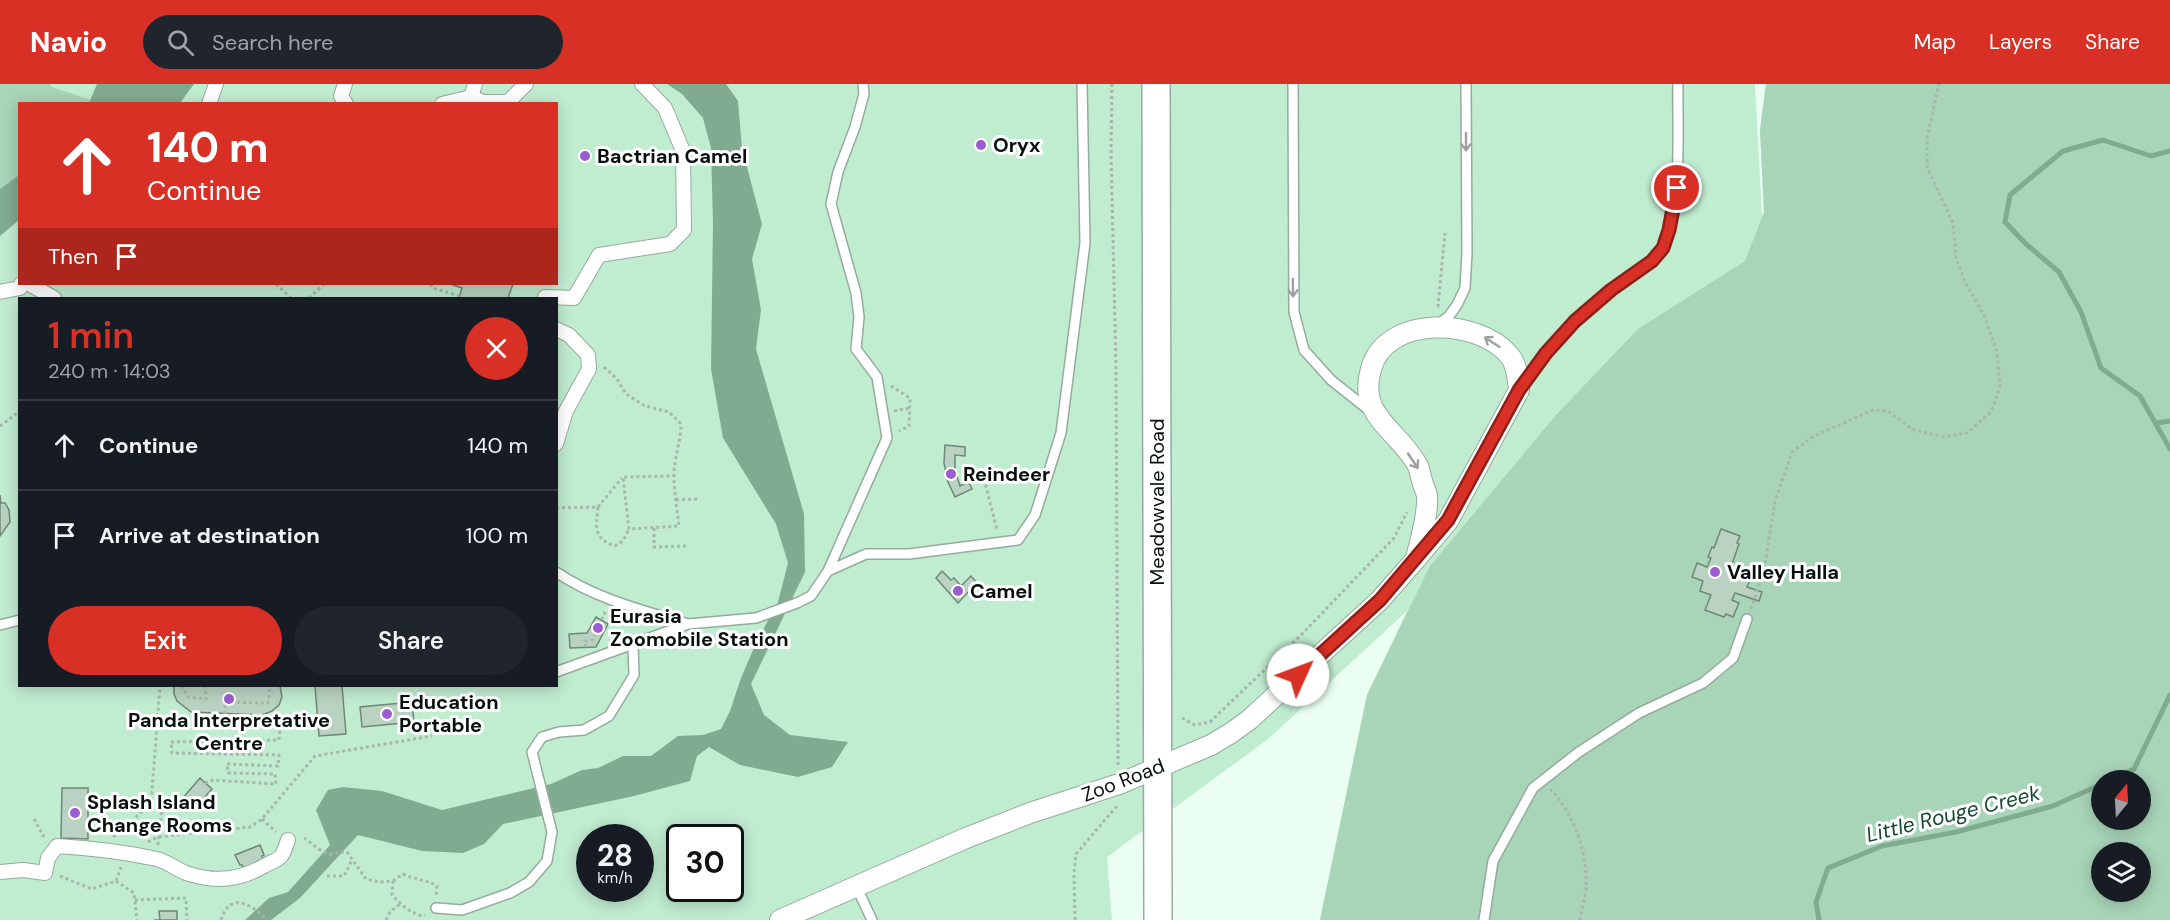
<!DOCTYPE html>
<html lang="en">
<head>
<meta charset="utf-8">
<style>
  body { margin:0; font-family:"DM Sans",sans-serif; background:#20242c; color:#f1f3f6; height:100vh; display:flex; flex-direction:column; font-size:22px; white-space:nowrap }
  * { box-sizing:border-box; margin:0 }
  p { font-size:20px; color:#9ea1a6 }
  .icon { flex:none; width:33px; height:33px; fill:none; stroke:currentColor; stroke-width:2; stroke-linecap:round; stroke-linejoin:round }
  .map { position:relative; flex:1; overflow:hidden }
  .drawer { position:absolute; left:18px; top:213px; width:540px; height:390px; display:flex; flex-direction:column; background:#171b24; border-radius:0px; box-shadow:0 3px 15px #0003 }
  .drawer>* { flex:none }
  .guide { position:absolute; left:18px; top:18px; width:540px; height:183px; border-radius:0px; box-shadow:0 3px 15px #0003; background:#d93025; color:#fff; overflow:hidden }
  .needle { width:39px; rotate:18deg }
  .tools { position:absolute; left:2091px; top:686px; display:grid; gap:12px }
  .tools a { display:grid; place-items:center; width:60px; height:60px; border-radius:50%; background:#171b24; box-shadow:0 3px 15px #0003; font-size:30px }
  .speed { position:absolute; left:576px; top:740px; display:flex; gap:12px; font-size:30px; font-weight:700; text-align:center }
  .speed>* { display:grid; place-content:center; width:78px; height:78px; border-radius:50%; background:#171b24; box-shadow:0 3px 15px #0003; line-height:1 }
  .speed small { font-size:15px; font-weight:400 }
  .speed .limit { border:3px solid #111; border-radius:9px; background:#fff; color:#111 }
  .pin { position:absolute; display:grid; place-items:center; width:51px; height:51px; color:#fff; margin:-26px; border:3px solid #fff; border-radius:50%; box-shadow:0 2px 6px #0007 }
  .me { position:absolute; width:66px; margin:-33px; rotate:47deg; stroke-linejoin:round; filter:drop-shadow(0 0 4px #0008) }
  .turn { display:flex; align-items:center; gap:21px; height:126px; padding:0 30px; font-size:27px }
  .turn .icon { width:78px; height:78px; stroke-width:2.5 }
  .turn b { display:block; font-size:42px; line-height:51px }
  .then { display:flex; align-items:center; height:57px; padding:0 30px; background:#0003; gap:12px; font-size:22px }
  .round { display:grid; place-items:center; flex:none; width:63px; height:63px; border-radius:32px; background:#20242c }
  .overview { display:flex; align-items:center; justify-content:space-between; height:102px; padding:0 30px }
  h1 { font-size:36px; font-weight:600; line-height:45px; color:#d93025 }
  .button { display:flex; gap:12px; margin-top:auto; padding:12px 30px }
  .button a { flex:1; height:69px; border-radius:36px; background:#d93025; color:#fff; font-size:24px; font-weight:600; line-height:69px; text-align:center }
  .button a+a { background:#20242c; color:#f1f3f6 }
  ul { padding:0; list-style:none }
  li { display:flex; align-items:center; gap:18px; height:90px; padding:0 30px; border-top:2px solid #363941 }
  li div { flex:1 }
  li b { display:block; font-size:22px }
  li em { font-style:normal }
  header { display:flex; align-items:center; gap:36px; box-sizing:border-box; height:84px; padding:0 30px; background:#d93025; color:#fff }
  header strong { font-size:28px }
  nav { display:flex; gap:33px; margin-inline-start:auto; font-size:21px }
  .search { width:420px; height:54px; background:#20242c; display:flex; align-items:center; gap:15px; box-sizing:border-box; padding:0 21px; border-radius:33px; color:#9ea1a6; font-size:22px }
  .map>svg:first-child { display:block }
</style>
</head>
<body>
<header>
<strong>Navio</strong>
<div class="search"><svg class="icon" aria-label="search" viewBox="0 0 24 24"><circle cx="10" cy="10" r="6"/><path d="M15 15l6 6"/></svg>Search here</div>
<nav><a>Map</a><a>Layers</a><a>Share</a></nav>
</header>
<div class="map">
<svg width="2170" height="836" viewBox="0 0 2170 836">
  <rect width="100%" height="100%" fill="#eafff1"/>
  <!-- green -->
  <path fill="#c0ecd0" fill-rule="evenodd" d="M 0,0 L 1755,0 L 1762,133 L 1764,128 L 1760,46 L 1766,0 L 2170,0 L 2170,836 L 1320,836 L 1367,611 L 1407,527 L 1267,656 L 1107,773 L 1112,836 L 0,836 ZM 20,20 L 556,20 L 556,200 L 20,200 ZM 20,214 L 556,214 L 556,602 L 20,602 ZM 2102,696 L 2140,696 L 2140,735 L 2102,735 ZM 590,753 L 640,753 L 640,804 L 590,804 ZM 680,753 L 730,753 L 730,804 L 680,804 ZM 2102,768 L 2140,768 L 2140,807 L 2102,807 Z"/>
  <!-- forest -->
  <path fill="#a8d4b8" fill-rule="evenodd" d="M 0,0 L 50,0 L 52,3 L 91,16 L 89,19 L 20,20 L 19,91 L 0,105 Z
    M 1766,0 L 2170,0 L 2170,836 L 1320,836 L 1367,611 L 1430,482 L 1556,331 L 1638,245 L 1745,177 L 1764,128 L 1760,46 ZM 2102,696 L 2140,696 L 2140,735 L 2102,735 ZM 2102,768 L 2140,768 L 2140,807 L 2102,807 Z"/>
  <!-- water -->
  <path fill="#81ab90" d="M 97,0 L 194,0 L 180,19 L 89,19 Z
    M 667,0 L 726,0 L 738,17 L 742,64 L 762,140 L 752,175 L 761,226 L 756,265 L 804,430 L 805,488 L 751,600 L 764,631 L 790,651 L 848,658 L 832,683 L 798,693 L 740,681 L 709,663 L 697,672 L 690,697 L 634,712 L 503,740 L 484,760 L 463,769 L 422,767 L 358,751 L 300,814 L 271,836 L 245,836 L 269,814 L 288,808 L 330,761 L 316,726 L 328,706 L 343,703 L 382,707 L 442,726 L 551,700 L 582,686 L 598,684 L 623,672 L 651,672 L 678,652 L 703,651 L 721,645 L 730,627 L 741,594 L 756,559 L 778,518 L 788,479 L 776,440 L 723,354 L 711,285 L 713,140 L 711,64 L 703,34 L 682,10 Z
    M 19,91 L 19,136 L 0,152 L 0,105 Z"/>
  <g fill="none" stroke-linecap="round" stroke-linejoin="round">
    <!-- stream -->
    <path stroke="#81ab90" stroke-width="5" d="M 2170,67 L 2151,72 L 2103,56 L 2063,67 L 2010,111 L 2005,138 L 2026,160 L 2059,188 L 2081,228 L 2101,284 L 2140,312 L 2170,365
      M 2156,339 L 2170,337
      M 2110,696 L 2134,685 L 2170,611
      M 1819,836 L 1816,818 L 1828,784 L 1882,762 L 1956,748 L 2053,722 L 2102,700"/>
  </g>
  <!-- building -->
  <path fill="#b9d2c1" stroke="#6f8777" stroke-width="1.5" d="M 454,200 L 513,200 L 508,214 L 459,214 L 462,204 L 453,201 Z
    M 945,361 L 965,363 L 965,372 L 955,371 L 955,386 L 960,402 L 968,397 L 972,405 L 955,413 L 948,398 L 944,379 Z
    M 0,411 L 1,419 L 5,419 L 9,426 L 10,438 L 0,452 Z
    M 1721,445 L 1740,452 L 1737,459 L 1739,460 L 1730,486 L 1751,494 L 1747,503 L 1762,508 L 1759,517 L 1735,509 L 1732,516 L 1739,519 L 1733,533 L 1726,530 L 1724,533 L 1705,526 L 1711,511 L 1700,507 L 1703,497 L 1692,493 L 1697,479 L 1707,483 L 1711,474 L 1708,473 L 1712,463 L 1714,464 Z
    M 942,487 L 951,496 L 954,494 L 961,502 L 971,492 L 977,499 L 958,519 L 936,494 Z
    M 596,533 L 608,540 L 596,563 L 570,564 L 569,550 L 587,549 Z
    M 174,602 L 280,602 L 282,613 L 279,621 L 272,627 L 262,631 L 191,628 L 177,617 L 174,610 Z
    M 315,602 L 342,602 L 346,650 L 319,652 Z
    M 412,618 L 414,638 L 362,643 L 360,623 Z
    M 200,694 L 212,705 L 194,725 L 182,715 Z
    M 62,704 L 88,704 L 88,755 L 61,754 Z
    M 260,761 L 264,771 L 262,772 L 264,779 L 245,787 L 242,781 L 240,781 L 235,771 Z
    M 159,827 L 177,827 L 177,836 L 154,836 L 160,836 Z"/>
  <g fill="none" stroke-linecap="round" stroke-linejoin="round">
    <defs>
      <path id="service" d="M 1293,0 L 1294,228 L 1304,266 L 1331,296 L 1370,327
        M 1439,240 L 1449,232 L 1457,221 L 1465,204 L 1467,169 L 1466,0
        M 1521,304 C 1538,280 1554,256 1575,236 C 1587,225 1601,213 1614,204 C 1630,192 1653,181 1663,163 C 1683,126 1677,43 1678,0
        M 828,487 L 887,354 L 877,293 L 856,265 L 859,233 L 856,209 L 831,120 L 838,88 L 855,43 L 864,10 L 863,0
        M 556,488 C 596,515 642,526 688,540
        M 0,541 L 20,536
        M 556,588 L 688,540 L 756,534 L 797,519 L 811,512 L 828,487 L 866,470 L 909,470 L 1018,456 L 1035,431 L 1061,349 L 1085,159 L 1082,0
        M 856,802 L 872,836
        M 436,824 L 462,826 L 510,809 L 529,798 L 547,777 L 552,748 L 532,668 L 542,653 L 559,648 L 584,646 L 609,632 L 634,591 L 633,561
        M 1484,836 L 1493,777 L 1533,704 L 1579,668 L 1639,629 L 1703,599 L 1733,574 L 1747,535"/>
      <path id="pedestrian" d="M 345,0 L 341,12 L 346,20
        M 471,13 L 483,18 L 508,18 L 526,0
        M 209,20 L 216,0
        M 442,20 L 471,13 L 475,0
        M 29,200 L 54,214
        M 0,208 L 20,204 L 21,200
        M 545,214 L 545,213 L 574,214 L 599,171 L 670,160 L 684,146 L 683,67 L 665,24 L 642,0
        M 556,245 L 569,251 L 588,271 L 589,285 L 566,327 L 556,360
        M 0,788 L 23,786 L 45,789 L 48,774 L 57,762 C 91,764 124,768 157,775 C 168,778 176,785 186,789 C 212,798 238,797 262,783 C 280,773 281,778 288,756"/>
      <path id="minor" d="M 780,836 L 966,754 L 1030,729 L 1119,700 L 1211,661 L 1231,649 L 1249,636 L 1380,516 L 1416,475 L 1448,437 L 1519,306 C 1518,295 1517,280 1509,271 C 1478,234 1386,230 1371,285 C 1357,333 1399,346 1418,382 C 1420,387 1421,394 1423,400 C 1424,404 1427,408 1427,413 C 1428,433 1420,456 1416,475"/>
      <path id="secondary" d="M 1156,0 L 1158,836"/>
    </defs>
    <!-- service casing -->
    <use href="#service" stroke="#94ac9c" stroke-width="12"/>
    <!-- pedestrian casing -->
    <use href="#pedestrian" stroke="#94ac9c" stroke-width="16"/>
    <!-- minor casing -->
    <use href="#minor" stroke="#94ac9c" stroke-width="22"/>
    <!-- secondary casing -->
    <use href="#secondary" stroke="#94ac9c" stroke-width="30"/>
    <!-- path -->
    <path stroke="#a6b7ac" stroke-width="3" stroke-dasharray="3 3" stroke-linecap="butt" d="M 1112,0 L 1111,69 L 1116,284 L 1118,682
      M 276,200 L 291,214
      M 431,200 L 432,204 L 460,212
      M 309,214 L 324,200
      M 1437,222 L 1438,222 L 1445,149
      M 604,283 L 617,295 L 626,310 L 645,322 L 669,328 L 681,340 C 681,358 674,373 674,391 C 674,408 677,425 679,442 L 629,445 L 623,393 L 674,392
      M 891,302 L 910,314 L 909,342 L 899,347
      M 894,327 L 910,324
      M 0,342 L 20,327
      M 984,395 L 997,446
      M 676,416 L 699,415
      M 598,423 C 596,443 593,455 615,462 L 623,457 L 629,445
      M 556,424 L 598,423 L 622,394
      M 654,444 L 654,463 L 686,462
      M 1751,525 L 1764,486 L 1775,417 L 1792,368 L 1814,352 L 1873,326 L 1888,327 L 1912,345 L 1942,353 L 1967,349 L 1991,328 L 2000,304 L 1997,268 L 1984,231 L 1965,198 L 1956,174 L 1953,139 L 1927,83 L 1927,54 L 1939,0
      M 586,563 L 585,557 L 593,556 L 605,528
      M 181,602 L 188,613 L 206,615 L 205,602
      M 1182,634 L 1195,641 L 1210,638 L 1303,549 L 1394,454 L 1407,428
      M 205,699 L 213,696 L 276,700 L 275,690 L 228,689 L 227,680 L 278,682 L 279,671 L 172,669 L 171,658 L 279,656 L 280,642 L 225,639 L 225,618 L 268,619 L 270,602
      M 1550,705 C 1574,729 1588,770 1586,804 C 1585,814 1582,825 1580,836
      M 34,735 L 44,753
      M 262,735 L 276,748
      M 113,753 L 151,720 L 160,602
      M 304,754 C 311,758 323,771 332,770 C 338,769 340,767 347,768 L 366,795 L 379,798 L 393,797 L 392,811 C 401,821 409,828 422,832 L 425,831
      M 148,758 L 158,753 L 174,751 L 250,743 L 262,735 L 315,672 L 432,652
      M 158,761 L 162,723 L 187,719
      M 60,792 L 92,805 L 116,797 L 121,783
      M 327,792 L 344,792 L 352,776
      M 116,797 L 134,809 L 137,836
      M 393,797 L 403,790 C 415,796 425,795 437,802 L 436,812
      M 135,816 L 186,814 L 187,836
      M 221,836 C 230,806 252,821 267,836
      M 386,836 L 390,828 L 400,820
      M 1075,836 L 1074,790 L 1076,770 L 1116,723 L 1117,719"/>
    <!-- service -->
    <use href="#service" stroke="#fff" stroke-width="9"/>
    <!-- pedestrian -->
    <use href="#pedestrian" stroke="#fff" stroke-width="14"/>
    <!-- minor -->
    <use href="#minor" stroke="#fff" stroke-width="20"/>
    <!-- secondary -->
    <use href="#secondary" stroke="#fff" stroke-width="27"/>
  </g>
  <!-- one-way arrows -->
  <defs><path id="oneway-shaft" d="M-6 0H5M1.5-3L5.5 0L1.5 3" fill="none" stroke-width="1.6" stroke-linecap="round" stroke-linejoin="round" transform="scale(1.5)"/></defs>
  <g stroke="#9ca09e">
    <use href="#oneway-shaft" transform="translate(1466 58) rotate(90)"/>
    <use href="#oneway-shaft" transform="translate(1293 204) rotate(89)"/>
    <use href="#oneway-shaft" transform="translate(1492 258) rotate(-147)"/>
    <use href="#oneway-shaft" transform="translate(1413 377) rotate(56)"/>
  </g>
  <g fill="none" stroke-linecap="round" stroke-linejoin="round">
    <defs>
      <path id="route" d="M 1298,591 L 1380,516 L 1448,436 L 1519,306 L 1546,269 L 1575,237 L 1611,206 L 1652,177 L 1663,164 L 1669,146 L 1677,104"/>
    </defs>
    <!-- route casing -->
    <use href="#route" stroke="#8d1f18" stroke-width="15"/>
    <!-- route -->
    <use href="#route" stroke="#d93025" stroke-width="10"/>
  </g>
  <!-- markers -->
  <g fill="#9b5bd1" stroke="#fff" stroke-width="2">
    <circle cx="981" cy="61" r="6"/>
    <circle cx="585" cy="72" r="6"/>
    <circle cx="951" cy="390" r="6"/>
    <circle cx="1715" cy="488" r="6"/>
    <circle cx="958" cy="507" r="6"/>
    <circle cx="598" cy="544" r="6"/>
    <circle cx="229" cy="615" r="6"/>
    <circle cx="387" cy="630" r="6"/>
    <circle cx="75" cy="729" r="6"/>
  </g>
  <g text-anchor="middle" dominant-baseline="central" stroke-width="6" stroke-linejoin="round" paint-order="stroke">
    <!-- poi labels -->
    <g font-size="20" font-weight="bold" fill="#08110c" stroke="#fff" text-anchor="start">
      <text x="993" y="61">Oryx</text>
      <text x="597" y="72">Bactrian Camel</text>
      <text x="963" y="390">Reindeer</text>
      <text x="1727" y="488">Valley Halla</text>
      <text x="970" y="507">Camel</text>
      <text x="610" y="532">Eurasia<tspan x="610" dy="23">Zoomobile Station</tspan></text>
      <text x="399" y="618">Education<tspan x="399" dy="23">Portable</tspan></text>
      <text x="229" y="636" text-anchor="middle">Panda Interpretative<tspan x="229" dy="23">Centre</tspan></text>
      <text x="87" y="718">Splash Island<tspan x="87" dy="23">Change Rooms</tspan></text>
    </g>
    <!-- street labels -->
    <g font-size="20" fill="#08110c" stroke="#fff">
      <text transform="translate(1157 418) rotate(-90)">Meadowvale Road</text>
      <text transform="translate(1123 696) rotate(-21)">Zoo Road</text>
    </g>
    <!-- water labels -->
    <g font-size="21" font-style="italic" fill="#16492e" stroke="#fff">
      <text transform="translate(1953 730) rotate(-14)">Little Rouge Creek</text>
    </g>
  </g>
</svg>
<div class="tools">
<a><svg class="needle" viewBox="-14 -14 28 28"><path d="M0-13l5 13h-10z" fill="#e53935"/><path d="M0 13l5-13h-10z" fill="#9ea1a6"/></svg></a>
<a><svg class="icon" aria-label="layers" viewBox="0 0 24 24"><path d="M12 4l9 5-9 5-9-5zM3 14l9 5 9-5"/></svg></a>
</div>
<div class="speed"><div>28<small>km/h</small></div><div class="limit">30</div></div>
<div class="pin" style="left:1677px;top:104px;background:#d93025"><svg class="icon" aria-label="arrive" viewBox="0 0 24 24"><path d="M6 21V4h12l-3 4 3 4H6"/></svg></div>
<svg class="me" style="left:1298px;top:591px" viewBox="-20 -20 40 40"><circle r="19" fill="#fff"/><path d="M0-13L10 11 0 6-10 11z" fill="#d93025"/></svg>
<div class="guide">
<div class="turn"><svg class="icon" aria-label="ahead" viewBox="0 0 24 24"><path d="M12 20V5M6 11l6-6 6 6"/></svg><div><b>140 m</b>Continue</div></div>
<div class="then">Then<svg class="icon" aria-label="arrive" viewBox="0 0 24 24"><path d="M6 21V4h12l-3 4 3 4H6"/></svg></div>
</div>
<section class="drawer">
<div class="overview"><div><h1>1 min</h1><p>240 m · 14:03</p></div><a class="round" style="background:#d93025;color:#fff"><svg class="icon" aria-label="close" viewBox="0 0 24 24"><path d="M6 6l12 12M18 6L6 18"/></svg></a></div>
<ul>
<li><svg class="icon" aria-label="ahead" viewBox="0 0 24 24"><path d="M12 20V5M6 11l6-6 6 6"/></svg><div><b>Continue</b></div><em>140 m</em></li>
<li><svg class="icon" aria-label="arrive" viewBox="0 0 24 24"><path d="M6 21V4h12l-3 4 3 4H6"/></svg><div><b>Arrive at destination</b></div><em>100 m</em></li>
</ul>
<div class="button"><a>Exit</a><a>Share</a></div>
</section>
</div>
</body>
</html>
